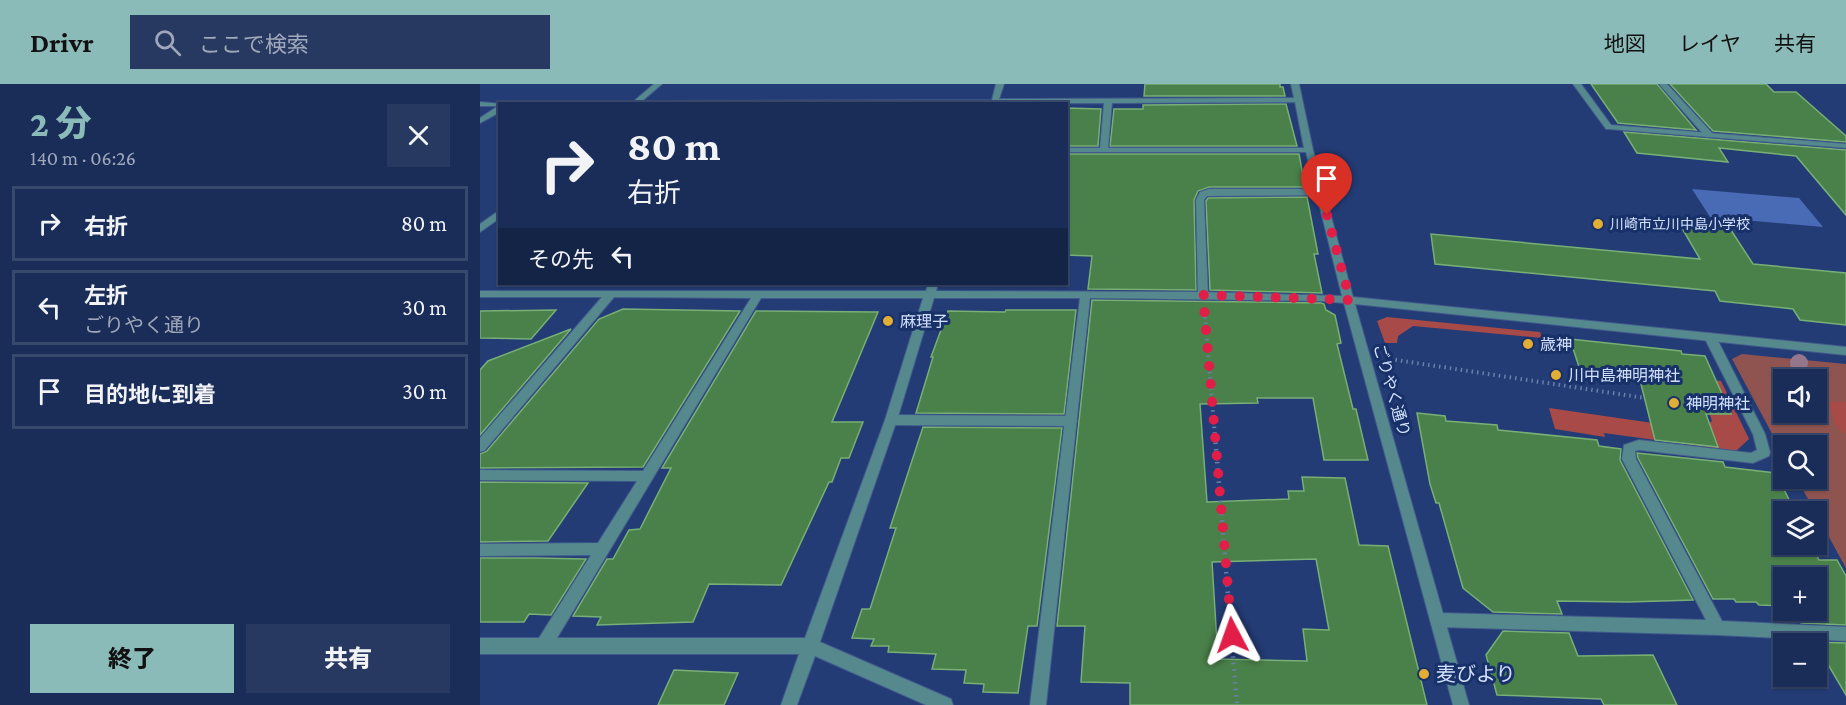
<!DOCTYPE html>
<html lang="ja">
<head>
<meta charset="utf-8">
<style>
  body { margin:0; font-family:"Crimson Pro","Noto Sans JP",serif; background:#273961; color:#f1f3f6; height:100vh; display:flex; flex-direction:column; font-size:22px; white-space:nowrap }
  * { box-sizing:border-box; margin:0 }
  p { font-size:20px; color:#9fa8ba }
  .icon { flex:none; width:33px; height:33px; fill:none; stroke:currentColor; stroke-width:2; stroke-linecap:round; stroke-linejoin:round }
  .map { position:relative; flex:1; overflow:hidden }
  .side { display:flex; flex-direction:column; background:#1a2d58; width:480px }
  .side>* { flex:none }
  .hud { position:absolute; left:18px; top:18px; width:570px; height:183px; border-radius:0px; box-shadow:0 2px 4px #0004,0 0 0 2px #38496e; background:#1a2d58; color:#f1f3f6; overflow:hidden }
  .buttons { position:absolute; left:1293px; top:285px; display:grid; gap:12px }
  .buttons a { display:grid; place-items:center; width:54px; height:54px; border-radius:0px; background:#1a2d58; box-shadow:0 2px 4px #0004,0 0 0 2px #38496e; font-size:30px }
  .pin { position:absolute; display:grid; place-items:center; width:51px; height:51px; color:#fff; margin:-62px -26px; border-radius:50% 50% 50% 0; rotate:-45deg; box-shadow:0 0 6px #0007 }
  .pin .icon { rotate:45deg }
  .me { position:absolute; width:66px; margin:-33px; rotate:356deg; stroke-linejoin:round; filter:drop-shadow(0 0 4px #0008) }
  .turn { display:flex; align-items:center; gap:21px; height:126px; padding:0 30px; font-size:27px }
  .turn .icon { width:78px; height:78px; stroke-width:2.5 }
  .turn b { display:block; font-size:42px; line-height:51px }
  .then { display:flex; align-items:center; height:57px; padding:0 30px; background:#0003; gap:12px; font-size:22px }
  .round { display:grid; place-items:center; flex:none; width:63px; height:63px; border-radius:0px; background:#273961 }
  .headline { display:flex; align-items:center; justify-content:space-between; height:102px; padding:0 30px }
  h1 { font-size:36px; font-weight:800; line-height:45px; color:#8bbbb9 }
  .primary-button { display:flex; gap:12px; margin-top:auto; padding:12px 30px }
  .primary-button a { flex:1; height:69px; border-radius:0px; background:#8bbbb9; color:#111; font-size:24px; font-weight:800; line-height:69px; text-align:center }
  .primary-button a+a { background:#273961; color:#f1f3f6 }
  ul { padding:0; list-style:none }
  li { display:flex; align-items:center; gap:18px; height:75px; margin:0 12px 9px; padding:0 18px; border:3px solid #38496e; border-radius:0px }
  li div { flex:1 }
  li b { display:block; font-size:22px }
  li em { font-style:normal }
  header { display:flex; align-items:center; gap:36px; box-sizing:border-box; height:84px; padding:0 30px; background:#8bbbb9; color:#111 }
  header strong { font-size:28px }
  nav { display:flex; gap:33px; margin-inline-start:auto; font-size:21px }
  .search { width:420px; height:54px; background:#273961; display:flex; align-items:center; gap:15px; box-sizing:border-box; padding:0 21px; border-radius:0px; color:#9fa8ba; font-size:22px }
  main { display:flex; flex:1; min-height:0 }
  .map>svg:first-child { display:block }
</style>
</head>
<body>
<header>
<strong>Drivr</strong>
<div class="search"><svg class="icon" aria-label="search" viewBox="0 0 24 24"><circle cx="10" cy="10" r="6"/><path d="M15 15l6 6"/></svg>ここで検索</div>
<nav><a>地図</a><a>レイヤ</a><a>共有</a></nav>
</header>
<main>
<section class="side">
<div class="headline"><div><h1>2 分</h1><p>140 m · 06:26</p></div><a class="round"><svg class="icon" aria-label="close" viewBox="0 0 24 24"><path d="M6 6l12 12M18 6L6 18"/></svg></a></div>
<ul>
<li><svg class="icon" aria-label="right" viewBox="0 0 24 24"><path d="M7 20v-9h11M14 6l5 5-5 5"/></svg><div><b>右折</b></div><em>80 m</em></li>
<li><svg class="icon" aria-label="left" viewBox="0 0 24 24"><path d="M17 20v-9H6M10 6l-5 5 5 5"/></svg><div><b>左折</b><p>ごりやく通り</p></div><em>30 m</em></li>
<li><svg class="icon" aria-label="arrive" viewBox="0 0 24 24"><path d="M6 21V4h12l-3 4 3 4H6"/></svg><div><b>目的地に到着</b></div><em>30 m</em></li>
</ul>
<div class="primary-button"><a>終了</a><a>共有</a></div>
</section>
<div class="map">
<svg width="1366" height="621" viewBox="0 0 1366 621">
  <rect width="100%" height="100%" fill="#233c75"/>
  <!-- green -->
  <path fill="#8f5450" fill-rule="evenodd" d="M 1262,270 L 1366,280 L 1366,484 L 1317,395 L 1336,394 L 1336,362 L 1304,362 L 1303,370 L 1252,275 ZM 1304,296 L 1336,296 L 1336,328 L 1304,328 Z"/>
  <!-- forest -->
  <path fill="#a84b48" d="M 907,233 L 1060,248 L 1062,254 L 933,242 L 918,252 L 917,259 L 905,259 L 897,237 Z
    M 1217,294 L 1241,297 L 1269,355 L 1256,367 L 1124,349 L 1125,353 L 1075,345 L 1069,324 L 1221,346 L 1232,337 Z
    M 1349,318 L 1366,318 L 1366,350 L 1355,341 Z"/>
  <!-- water -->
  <path fill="#496bb5" d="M 1212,105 L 1319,114 L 1343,143 L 1230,133 Z"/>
  <!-- building -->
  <path fill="#4a814a" stroke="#77af76" stroke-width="1.5" fill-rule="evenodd" d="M 665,0 L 800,0 L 800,3 L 803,3 L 805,12 L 664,12 Z
    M 1111,0 L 1177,0 L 1216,46 L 1138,39 Z
    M 1190,0 L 1286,0 L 1294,8 L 1316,8 L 1366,52 L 1366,58 L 1233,47 Z
    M 806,20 L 817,62 L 630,62 L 634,25 L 663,25 L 663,21 Z
    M 586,24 L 621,25 L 618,62 L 586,62 Z
    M 1144,48 L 1366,66 L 1366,131 L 1316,72 L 1239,64 L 1248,78 L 1157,69 Z
    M 586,70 L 819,70 L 825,103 L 729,103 L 718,107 L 714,116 L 716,206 L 608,205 L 612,172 L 586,171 Z
    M 827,113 L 838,170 L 834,170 L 842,209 L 730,206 L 726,117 L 728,114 Z
    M 1199,139 L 1249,143 L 1273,180 L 1366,189 L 1366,241 L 1320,236 L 1313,225 L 1240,217 L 1235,207 L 955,180 L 951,150 L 1220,175 Z
    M 612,216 L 841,219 L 844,220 L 846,226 L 855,231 L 861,259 L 857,260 L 873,325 L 876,325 L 888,376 L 844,376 L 833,314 L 777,314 L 778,319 L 720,320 L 727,418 L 809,415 L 808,407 L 824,407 L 822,393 L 865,394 L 879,461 L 908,462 L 947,621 L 650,621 L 650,599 L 601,598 L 605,542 L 577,542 ZM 836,475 L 849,546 L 823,545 L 827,577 L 738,575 L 732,478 Z
    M 143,225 L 260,227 L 163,383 L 0,384 L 0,370 L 7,367 L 119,235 Z
    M 76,226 L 51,255 L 0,254 L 0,227 Z
    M 526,226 L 596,226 L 584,330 L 436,329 L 453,273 L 451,273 L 468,227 L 525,228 Z
    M 276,227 L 398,228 L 352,338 L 383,338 L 369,374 L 361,374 L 352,398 L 349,398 L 301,501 L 229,500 L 213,538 L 117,541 L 121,533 L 93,532 L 127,475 L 133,475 L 149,446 L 160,445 L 191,384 L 182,384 Z
    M 91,245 L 0,351 L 0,286 L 8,277 Z
    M 1090,255 L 1201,267 L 1202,270 L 1225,272 L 1251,330 L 1226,330 L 1238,363 L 1175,356 L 1160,296 L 1101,289 Z
    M 937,329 L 965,332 L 966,337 L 1017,341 L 1018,346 L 1117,356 L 1119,362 L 1141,365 L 1140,376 L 1213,516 L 1148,518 L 1077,517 L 1082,530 L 1013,528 L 983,504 L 959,419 L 956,419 L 950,400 Z
    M 443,343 L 582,344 L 557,542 L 548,542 L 538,609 L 503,608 L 504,600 L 484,599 L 486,586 L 452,585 L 456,570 L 408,568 L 409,562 L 391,562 L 394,555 L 372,554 L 382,525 L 390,525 L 416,444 L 410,444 Z
    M 1157,369 L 1243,378 L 1245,383 L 1296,389 L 1315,428 L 1304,428 L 1304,460 L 1331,460 L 1339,476 L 1357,476 L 1366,492 L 1366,541 L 1321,539 L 1314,526 L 1336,526 L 1336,494 L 1304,494 L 1304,522 L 1279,521 L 1276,518 L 1256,518 L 1254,515 L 1233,515 L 1158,374 Z
    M 0,398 L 108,399 L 68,457 L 0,458 Z
    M 0,474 L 56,474 L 106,475 L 71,531 L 49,530 L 44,538 L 0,538 Z
    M 1023,547 L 1089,549 L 1098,572 L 1173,571 L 1197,621 L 1124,621 L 1121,615 L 1017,611 L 1006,571 Z
    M 1333,558 L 1366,559 L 1366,611 L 1336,560 Z
    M 194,586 L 258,589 L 244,621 L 178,621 Z"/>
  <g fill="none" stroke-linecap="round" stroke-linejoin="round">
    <defs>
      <path id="service" d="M 1179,0 L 1187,0 L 1232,49 L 1232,53 L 1226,53 Z
        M 729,105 L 841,105 L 845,108 L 841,111 L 727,112 L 724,116 L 728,211 L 723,214 L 718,211 L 716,116 L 720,108 Z
        M 1230,249 L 1236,253 L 1285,350 L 1290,368 L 1289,372 L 1273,379 L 1159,366 L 1155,367 L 1156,375 L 1242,537 L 1366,543 L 1366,557 L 1238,551 L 959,543 L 954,541 L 951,536 L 954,531 L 959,529 L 1226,536 L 1142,375 L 1144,361 L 1159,356 L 1271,369 L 1277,366 L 1273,350 L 1224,253 Z
        M 411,331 L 591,332 L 595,334 L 597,337 L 595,340 L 591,342 L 411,341 L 407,339 L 405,336 L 407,333 Z"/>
      <path id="minor" d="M 174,0 L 182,0 L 162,17 L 512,16 L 516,0 L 524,0 L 519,15 L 814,14 L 811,0 L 819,0 L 833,66 L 873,213 L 1366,263 L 1366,271 L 875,220 L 989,621 L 973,621 L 864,219 L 841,217 L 610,214 L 566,621 L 550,621 L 600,214 L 454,214 L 417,336 L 340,558 L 471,615 L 473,621 L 446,621 L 335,572 L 317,621 L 301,621 L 319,570 L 0,570 L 0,554 L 59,554 L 111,471 L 0,472 L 0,460 L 118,459 L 157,397 L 0,396 L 0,386 L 163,387 L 271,214 L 134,213 L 5,366 L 0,368 L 0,354 L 122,213 L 0,213 L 0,207 L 446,207 L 448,200 L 458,200 L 456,207 L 723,208 L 862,212 L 826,68 L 586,68 L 586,64 L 620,64 L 624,19 L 106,20 L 109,18 L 153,18 ZM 815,18 L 824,64 L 628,64 L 632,19 ZM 281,214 L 443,214 L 405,336 L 325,554 L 77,554 Z
        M 1093,0 L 1101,0 L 1131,41 L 1366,60 L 1366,64 L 1129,45 L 1126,45 Z
        M 0,18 L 23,20 L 20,20 L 20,28 L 0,39 L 0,34 L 18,22 L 0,22 Z
        M 20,126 L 20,134 L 0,148 L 0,140 Z"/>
    </defs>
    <!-- service casing -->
    <use href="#service" stroke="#425a8d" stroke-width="2"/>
    <!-- minor casing -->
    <use href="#minor" stroke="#425a8d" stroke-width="2"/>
    <!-- path-far1 -->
    <path stroke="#6a7fab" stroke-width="4" stroke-dasharray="1.5 4" stroke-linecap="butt" d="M 725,233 L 735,353
      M 910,275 L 1165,314"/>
    <!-- path -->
    <path stroke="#6a7fab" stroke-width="4.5" stroke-dasharray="1.5 5" stroke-linecap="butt" d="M 735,352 L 757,621"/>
    <!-- service -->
    <use href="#service" fill="#55898e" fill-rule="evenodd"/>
    <!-- minor -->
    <use href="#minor" fill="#55898e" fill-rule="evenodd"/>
  </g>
  <!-- trees -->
  <circle fill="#95778d" cx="1319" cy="279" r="9"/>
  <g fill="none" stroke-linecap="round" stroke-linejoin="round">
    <!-- route -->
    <path stroke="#e11d48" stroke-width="10" stroke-dasharray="0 18" d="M 752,551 L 723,211 L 870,216 L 847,131"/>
  </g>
  <!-- markers -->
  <g fill="#e3ae34" stroke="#193169" stroke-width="2">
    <circle cx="1118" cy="140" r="6"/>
    <circle cx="408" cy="237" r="6"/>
    <circle cx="1048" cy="260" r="6"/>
    <circle cx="1076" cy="291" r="6"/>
    <circle cx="1194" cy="319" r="6"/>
    <circle cx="944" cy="590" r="6"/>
  </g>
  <g text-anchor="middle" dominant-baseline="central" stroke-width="6" stroke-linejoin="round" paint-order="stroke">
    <!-- far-poi labels -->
    <g font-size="14" fill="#d1e0fb" stroke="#193169" text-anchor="start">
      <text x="1130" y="140">川崎市立川中島小学校</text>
    </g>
    <!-- poi labels -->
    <g font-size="16" fill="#d1e0fb" stroke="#193169" text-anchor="start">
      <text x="420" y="237">麻理子</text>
      <text x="1060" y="260">歳神</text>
      <text x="1088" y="291">川中島神明神社</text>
      <text x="1206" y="319">神明神社</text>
    </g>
    <!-- street labels -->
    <g font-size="16" fill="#d1e0fb" stroke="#193169">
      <text transform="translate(912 306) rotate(74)">ごりやく通り</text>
    </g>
    <!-- near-poi labels -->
    <g font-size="20" fill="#d1e0fb" stroke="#193169" text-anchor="start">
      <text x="956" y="590">麦びより</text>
    </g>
  </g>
</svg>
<div class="buttons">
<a><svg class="icon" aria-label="sound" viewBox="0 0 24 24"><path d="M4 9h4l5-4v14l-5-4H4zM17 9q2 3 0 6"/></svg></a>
<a><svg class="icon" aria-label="search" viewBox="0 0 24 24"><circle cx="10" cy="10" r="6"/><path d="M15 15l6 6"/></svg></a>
<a><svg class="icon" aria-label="layers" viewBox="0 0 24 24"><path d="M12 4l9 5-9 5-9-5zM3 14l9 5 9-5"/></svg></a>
<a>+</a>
<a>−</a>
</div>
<div class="pin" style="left:847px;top:131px;background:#d93025"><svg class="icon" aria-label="arrive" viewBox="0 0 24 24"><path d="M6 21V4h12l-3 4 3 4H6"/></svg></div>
<svg class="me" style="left:752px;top:551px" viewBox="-20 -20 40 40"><path d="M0-17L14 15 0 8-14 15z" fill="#e11d48" stroke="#fff" stroke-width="4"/></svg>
<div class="hud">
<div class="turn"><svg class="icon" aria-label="right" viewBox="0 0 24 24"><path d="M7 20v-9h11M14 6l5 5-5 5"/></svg><div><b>80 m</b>右折</div></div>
<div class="then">その先<svg class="icon" aria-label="left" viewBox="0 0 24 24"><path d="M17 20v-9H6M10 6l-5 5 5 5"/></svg></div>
</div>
</div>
</main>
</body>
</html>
